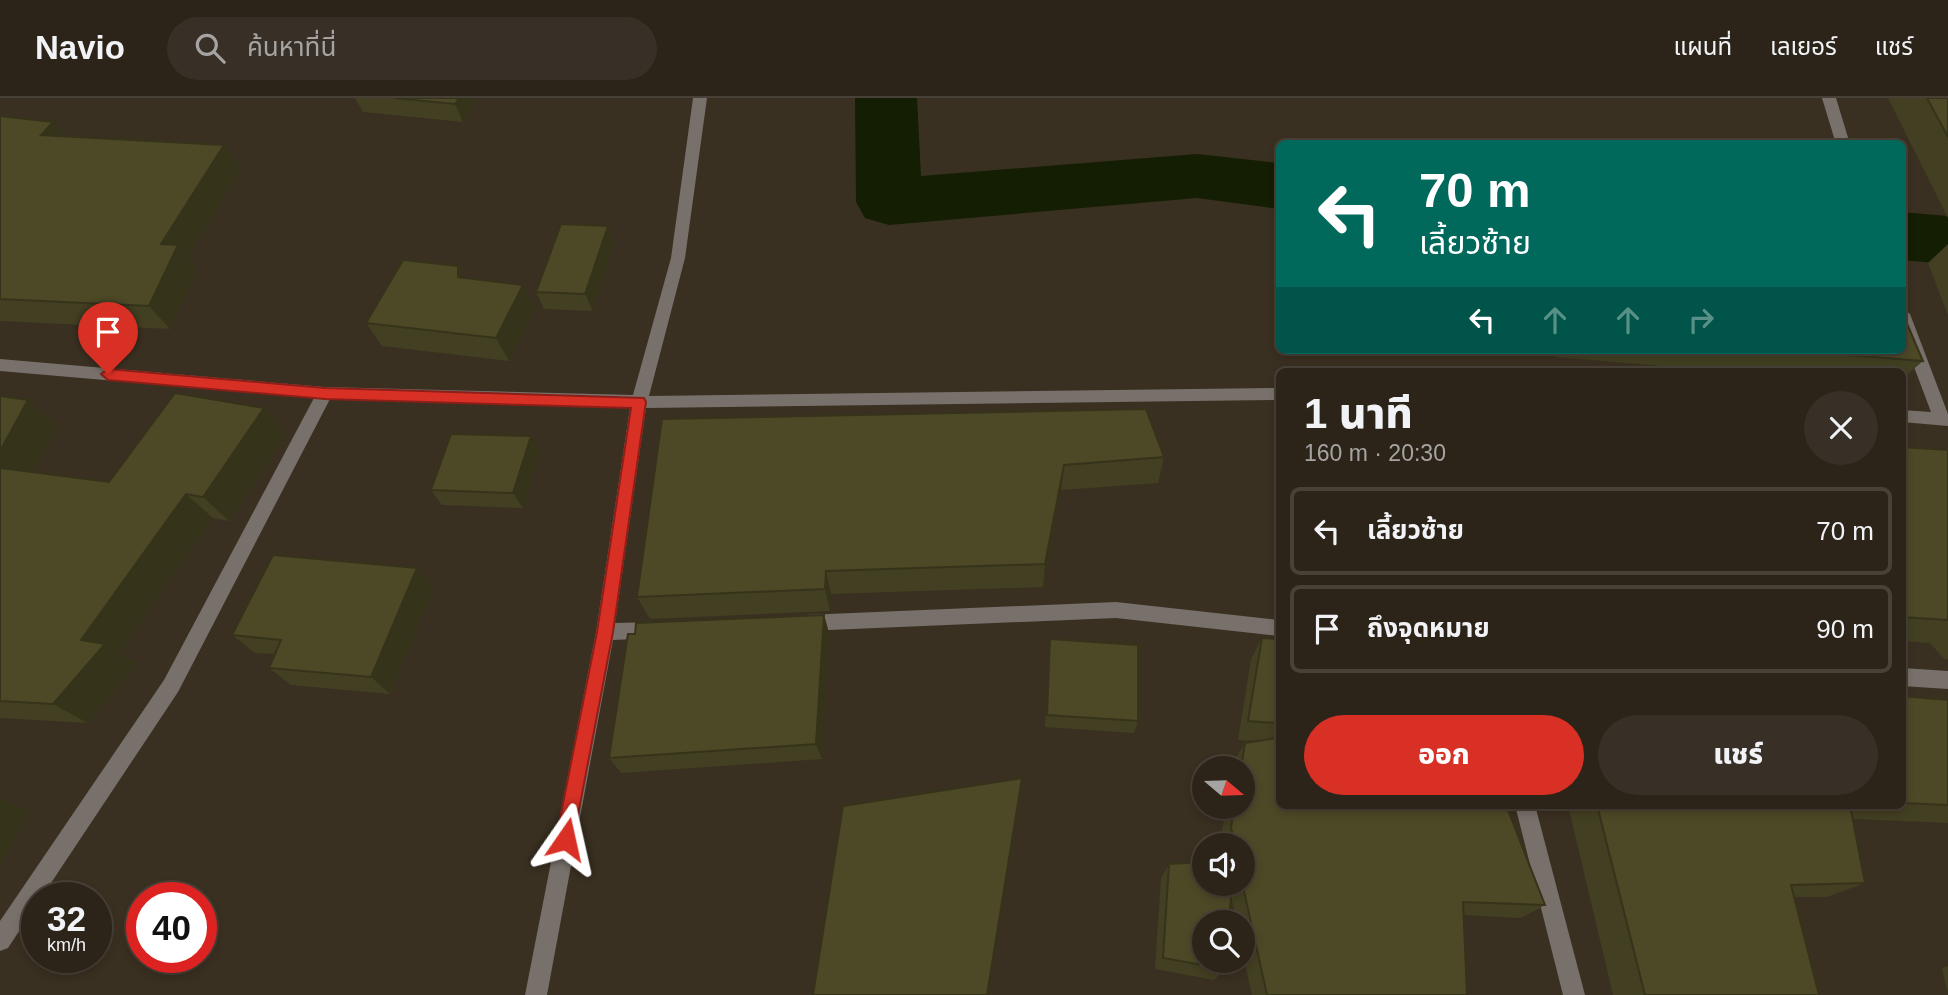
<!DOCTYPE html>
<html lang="th">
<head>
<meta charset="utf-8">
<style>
  body { margin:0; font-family:Arial,"Noto Sans Thai",sans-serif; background:#383026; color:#f1f3f6; height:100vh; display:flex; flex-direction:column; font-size:26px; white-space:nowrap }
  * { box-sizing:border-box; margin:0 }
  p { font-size:23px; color:#a6a4a2 }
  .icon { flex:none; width:38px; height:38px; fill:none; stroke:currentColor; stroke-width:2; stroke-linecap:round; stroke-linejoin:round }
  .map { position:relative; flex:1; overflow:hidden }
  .drawer { position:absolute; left:1276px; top:270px; width:630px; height:441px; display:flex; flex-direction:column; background:#2c2419; border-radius:10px; box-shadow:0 4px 10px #0003,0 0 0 2px #484138 }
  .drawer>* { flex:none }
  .banner { position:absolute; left:1276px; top:42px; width:630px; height:214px; border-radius:10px; box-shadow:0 4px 10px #0003,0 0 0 2px #484138; background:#00695c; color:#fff; overflow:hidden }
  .needle { width:46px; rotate:109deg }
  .controls { position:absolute; left:1192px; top:658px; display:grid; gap:14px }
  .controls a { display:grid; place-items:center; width:63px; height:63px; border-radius:50%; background:#2c2419; box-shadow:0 4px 10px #0003,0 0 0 2px #484138; font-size:35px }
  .speed { position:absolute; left:21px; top:784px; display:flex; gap:14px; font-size:35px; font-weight:700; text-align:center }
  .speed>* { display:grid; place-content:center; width:91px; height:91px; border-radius:50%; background:#2c2419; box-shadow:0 4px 10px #0003,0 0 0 2px #484138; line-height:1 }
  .speed small { font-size:18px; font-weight:400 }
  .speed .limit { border:10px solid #d22; background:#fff; color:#111 }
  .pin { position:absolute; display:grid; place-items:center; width:60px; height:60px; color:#fff; margin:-72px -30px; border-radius:50% 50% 50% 0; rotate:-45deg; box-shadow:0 0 7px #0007 }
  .pin .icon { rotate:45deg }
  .me { position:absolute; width:77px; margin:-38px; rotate:11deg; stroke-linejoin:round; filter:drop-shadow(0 0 5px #0008) }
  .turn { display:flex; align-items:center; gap:24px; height:147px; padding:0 28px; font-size:32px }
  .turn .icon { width:91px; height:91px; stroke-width:2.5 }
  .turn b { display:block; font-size:49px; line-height:60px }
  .lanes { display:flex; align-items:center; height:66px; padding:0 28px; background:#0003; justify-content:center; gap:35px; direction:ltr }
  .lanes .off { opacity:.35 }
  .round { display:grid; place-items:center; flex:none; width:74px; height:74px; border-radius:37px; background:#383026 }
  .summary { display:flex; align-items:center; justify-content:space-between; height:119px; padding:0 28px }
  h1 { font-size:42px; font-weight:800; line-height:52px }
  .button { display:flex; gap:14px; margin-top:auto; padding:14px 28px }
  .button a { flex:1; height:80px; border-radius:42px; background:#d93025; color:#fff; font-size:28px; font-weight:800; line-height:80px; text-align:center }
  .button a+a { background:#383026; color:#f1f3f6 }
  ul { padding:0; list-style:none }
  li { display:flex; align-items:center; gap:21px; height:88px; margin:0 14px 10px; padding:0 14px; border:4px solid #484138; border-radius:10px }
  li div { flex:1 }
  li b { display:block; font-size:26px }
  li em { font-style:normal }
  header { display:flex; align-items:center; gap:42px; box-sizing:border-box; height:98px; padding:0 35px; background:#2c2419; border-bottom:2px solid #484138 }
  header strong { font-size:33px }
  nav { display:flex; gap:38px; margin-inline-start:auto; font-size:24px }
  .search { width:490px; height:63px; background:#383026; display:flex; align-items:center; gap:18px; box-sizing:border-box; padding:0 24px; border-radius:38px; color:#a6a4a2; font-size:26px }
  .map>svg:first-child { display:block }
</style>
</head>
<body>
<header>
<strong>Navio</strong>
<div class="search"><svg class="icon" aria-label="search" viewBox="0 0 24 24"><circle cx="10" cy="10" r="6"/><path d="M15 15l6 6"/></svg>ค้นหาที่นี่</div>
<nav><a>แผนที่</a><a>เลเยอร์</a><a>แชร์</a></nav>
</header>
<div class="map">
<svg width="1948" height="897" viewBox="0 0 1948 897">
  <rect width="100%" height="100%" fill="#3a3021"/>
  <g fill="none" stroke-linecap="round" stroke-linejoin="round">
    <!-- river -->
    <path fill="#141e02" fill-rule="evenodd" d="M 855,0 L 917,0 L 921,78 L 1197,56 L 1279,65 L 1279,111 L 1197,100 L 889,127 L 865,120 L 856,104 Z
      M 1902,114 L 1948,118 L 1948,166 L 1902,162 Z"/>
    <!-- minor -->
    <path fill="#78706b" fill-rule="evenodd" d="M 693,0 L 707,0 L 685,160 L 649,298 L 1279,290 L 1279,302 L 646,310 L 615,525 L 658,524 L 664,526 L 667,532 L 664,538 L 658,540 L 613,542 L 547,897 L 525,897 L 596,534 L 630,310 L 330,301 L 178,594 L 41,800 L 37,800 L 37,806 L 8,850 L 0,853 L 0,823 L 164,582 L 314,300 L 0,273 L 0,261 L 325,289 L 633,297 L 671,160 Z
      M 1822,0 L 1836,0 L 1850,46 L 1836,46 Z
      M 1902,210 L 1910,216 L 1948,316 L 1948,328 L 1902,324 L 1902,312 L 1931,314 L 1902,237 Z
      M 1116,504 L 1279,522 L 1279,538 L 1116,520 L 805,533 L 799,531 L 796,525 L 799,519 L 805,517 Z
      M 1902,570 L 1948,573 L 1948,591 L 1902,588 Z
      M 1515,707 L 1535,707 L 1585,897 L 1563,897 Z"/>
  </g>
  <!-- wall -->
  <path fill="#423f22" d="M 355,0 L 478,0 L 463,24 L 363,14 Z
    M 1888,0 L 1948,0 L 1948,120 Z
    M 0,18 L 64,38 L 224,47 L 241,71 L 188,159 L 197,171 L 170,231 L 0,223 Z
    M 614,145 L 593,213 L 544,211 L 536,194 Z
    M 1948,146 L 1948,217 L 1928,165 Z
    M 465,180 L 535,210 L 509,263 L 382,248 L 366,225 Z
    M 1284,252 L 1902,252 L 1923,263 L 1902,281 L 1902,273 L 1723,273 L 1555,259 L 1554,254 L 1284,255 Z
    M 0,298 L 59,328 L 34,374 L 109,384 L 287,336 L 229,423 L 213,420 L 119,555 L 137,566 L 88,625 L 0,620 Z
    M 662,321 L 1164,359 L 1158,385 L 1061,392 L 1043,489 L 831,496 L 830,513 L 650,521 L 637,499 Z
    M 1902,349 L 1948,352 L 1948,561 L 1944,561 L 1930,545 L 1902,543 Z
    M 540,354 L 523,410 L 442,407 L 431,392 Z
    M 434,489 L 390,596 L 291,587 L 269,570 L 275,556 L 255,555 L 232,537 Z
    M 824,517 L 829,535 L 822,661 L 621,675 L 609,660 L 635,536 Z
    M 1262,540 L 1545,807 L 1521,820 L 1464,817 L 1467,897 L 1252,897 L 1242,852 L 1242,824 L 1237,824 L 1231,798 L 1225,871 L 1214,882 L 1155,871 L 1161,780 L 1169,766 L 1204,786 L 1242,786 L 1242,747 L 1221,747 L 1220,745 L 1226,709 L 1242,709 L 1242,670 L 1233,670 L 1234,663 L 1245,645 L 1257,643 L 1238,642 L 1251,561 Z
    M 1050,541 L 1138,623 L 1134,635 L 1045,629 L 1049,554 Z
    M 1902,598 L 1948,602 L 1948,725 L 1853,721 L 1865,785 L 1827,799 L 1794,799 L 1819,897 L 1613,897 L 1568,707 L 1902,707 Z
    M 1948,868 L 1948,896 L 1942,870 Z"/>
  <!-- shaded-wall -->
  <path fill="#36331b" d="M 459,0 L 478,0 L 463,24 L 455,6 Z
    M 53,24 L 74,49 L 41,37 Z
    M 224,47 L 241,71 L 188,159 L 197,171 L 170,231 L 149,208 L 161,146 Z
    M 608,128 L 614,145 L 593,213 L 585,196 Z
    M 458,168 L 471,192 L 458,179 Z
    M 523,187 L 535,210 L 509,263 L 496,240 Z
    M 28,302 L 59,328 L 24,393 L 0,375 L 0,353 Z
    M 264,310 L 287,336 L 229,423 L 203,399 Z
    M 531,338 L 540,354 L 523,410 L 513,395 Z
    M 1064,367 L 1061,392 L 1043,489 L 1045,466 Z
    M 186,396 L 213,420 L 119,555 L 137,566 L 88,625 L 53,606 L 81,542 Z
    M 417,470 L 434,489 L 390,596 L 371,579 Z
    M 826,473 L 831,496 L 830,513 L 825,491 Z
    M 824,517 L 829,535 L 822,661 L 816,646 Z
    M 1022,680 L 988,897 L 987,897 Z
    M 0,700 L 31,714 L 0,767 Z"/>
  <!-- building -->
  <path fill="#4d4927" stroke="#36331b" stroke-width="2" d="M 394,0 L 459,0 L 455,6 Z
    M 1927,0 L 1948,0 L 1948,39 Z
    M 0,18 L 53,24 L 41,37 L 224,47 L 161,146 L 178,147 L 149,208 L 0,201 Z
    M 561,126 L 608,128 L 585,196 L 536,194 Z
    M 403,162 L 458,168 L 458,179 L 523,187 L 496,240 L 366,225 Z
    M 1902,214 L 1923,263 L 1791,252 L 1902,252 Z
    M 175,295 L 264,310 L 203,399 L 186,396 L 81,542 L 105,546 L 53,606 L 0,603 L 0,370 L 109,384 Z
    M 0,298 L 28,302 L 0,353 Z
    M 1146,311 L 1164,359 L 1064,367 L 1045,466 L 826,473 L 825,491 L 637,499 L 662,321 Z
    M 451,336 L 531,338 L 513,395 L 431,392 Z
    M 1902,349 L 1948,352 L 1948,522 L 1902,519 Z
    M 273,457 L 417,470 L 371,579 L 269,570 L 281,542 L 232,537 Z
    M 824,517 L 816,646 L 609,660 L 628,536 L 635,536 L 636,525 Z
    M 1262,540 L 1279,541 L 1279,707 L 1506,707 L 1545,807 L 1463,804 L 1467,897 L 1267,897 L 1242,784 L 1242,747 L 1235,747 L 1231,730 L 1234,709 L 1242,709 L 1242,670 L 1241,670 L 1245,645 L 1277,640 L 1276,625 L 1248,623 Z
    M 1050,541 L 1138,547 L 1138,623 L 1047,617 Z
    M 1902,598 L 1948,602 L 1948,707 L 1902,705 Z
    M 1022,680 L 987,897 L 813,897 L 843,708 Z
    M 1597,707 L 1850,707 L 1865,785 L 1791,787 L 1819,897 L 1645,897 Z
    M 1204,764 L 1204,786 L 1232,786 L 1229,824 L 1204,824 L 1204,863 L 1226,863 L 1225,871 L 1163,860 L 1169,766 Z"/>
  <!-- route -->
  <path fill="#d93025" stroke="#8d1f18" stroke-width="2" d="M 108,271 L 325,290 L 644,300 L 646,304 L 613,534 L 572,748 L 566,751 L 559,748 L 556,741 L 597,534 L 631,310 L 325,301 L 108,282 L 101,276 Z"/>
</svg>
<div class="controls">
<a><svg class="needle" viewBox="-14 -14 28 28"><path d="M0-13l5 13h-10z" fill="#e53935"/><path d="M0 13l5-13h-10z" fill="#a6a4a2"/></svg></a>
<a><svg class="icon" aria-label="sound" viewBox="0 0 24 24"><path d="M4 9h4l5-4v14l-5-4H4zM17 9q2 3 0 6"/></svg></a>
<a><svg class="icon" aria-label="search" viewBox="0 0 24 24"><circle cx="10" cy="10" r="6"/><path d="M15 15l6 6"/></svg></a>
</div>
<div class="speed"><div>32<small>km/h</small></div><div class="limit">40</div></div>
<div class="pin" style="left:108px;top:276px;background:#d93025"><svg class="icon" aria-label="arrive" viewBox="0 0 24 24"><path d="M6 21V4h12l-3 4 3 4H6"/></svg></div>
<svg class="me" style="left:566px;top:741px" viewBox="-20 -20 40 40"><path d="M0-17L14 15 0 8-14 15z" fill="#d93025" stroke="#fff" stroke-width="4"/></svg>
<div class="banner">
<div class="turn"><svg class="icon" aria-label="left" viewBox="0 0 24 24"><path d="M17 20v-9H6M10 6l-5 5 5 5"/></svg><div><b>70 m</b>เลี้ยวซ้าย</div></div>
<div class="lanes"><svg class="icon" aria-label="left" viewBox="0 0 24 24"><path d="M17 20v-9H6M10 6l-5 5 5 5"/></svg><svg class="icon off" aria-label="ahead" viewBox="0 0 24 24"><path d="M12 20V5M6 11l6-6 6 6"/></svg><svg class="icon off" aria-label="ahead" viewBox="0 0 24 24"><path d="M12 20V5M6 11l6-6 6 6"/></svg><svg class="icon off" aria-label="right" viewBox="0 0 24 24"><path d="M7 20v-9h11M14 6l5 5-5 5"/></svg></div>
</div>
<section class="drawer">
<div class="summary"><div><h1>1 นาที</h1><p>160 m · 20:30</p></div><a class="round"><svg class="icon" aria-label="close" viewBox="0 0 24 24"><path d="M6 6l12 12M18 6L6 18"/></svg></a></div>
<ul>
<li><svg class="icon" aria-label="left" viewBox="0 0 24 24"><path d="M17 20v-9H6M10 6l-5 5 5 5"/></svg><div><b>เลี้ยวซ้าย</b></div><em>70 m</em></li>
<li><svg class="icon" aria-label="arrive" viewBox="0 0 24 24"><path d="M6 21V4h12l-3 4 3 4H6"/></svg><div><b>ถึงจุดหมาย</b></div><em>90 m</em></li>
</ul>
<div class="button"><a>ออก</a><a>แชร์</a></div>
</section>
</div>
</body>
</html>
